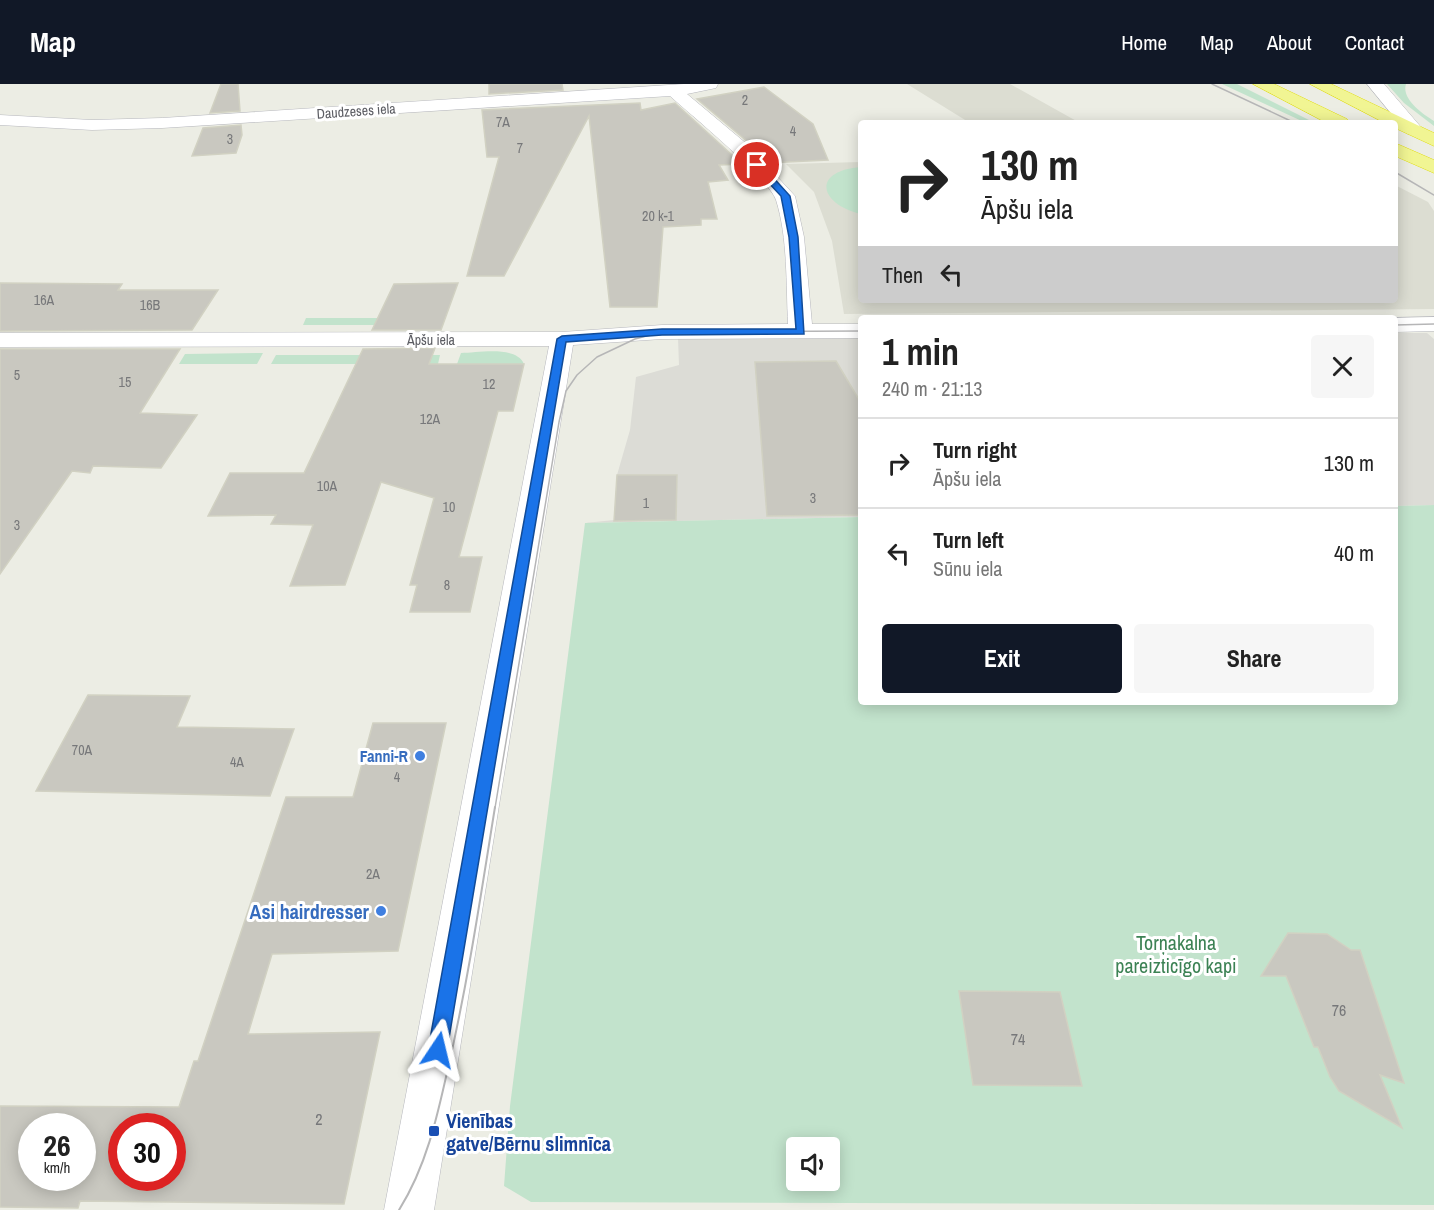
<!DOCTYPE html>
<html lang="en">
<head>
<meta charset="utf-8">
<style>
  body { margin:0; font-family:"Archivo Narrow",sans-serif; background:#f6f6f6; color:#222; height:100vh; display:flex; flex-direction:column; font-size:22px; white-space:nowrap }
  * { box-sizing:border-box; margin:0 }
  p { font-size:20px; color:#767676 }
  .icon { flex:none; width:33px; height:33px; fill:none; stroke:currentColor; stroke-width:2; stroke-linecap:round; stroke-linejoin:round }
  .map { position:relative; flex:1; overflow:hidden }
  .drawer { position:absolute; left:858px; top:231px; width:540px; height:390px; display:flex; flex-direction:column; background:#fff; border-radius:6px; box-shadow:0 3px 15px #0003 }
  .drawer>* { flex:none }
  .hud { position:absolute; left:858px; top:36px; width:540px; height:183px; border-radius:6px; box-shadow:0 3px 15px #0003; background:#fff; color:#222; overflow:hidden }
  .controls { position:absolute; left:786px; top:1053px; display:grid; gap:12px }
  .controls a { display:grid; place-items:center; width:54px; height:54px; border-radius:6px; background:#fff; box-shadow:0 3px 15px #0003; font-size:30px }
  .speed { position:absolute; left:18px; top:1029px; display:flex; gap:12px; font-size:30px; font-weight:700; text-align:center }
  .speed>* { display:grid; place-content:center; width:78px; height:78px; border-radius:50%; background:#fff; box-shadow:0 3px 15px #0003; line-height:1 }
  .speed small { font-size:15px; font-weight:400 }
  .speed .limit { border:9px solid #d22; background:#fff; color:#111 }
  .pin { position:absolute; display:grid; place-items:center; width:51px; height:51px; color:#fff; margin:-26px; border:3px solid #fff; border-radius:50%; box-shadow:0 2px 6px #0007 }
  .me { position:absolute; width:66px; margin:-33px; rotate:10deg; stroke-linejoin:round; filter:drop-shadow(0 0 4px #0008) }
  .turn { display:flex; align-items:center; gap:21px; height:126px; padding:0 24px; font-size:27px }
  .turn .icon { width:78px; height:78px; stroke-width:2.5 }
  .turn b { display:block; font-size:42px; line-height:51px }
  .then { display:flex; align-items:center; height:57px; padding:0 24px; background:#0003; gap:12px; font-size:22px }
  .round { display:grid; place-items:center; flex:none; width:63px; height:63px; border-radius:6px; background:#f6f6f6 }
  .overview { display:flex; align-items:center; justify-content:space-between; height:102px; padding:0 24px }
  h1 { font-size:36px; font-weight:700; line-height:45px }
  .cta { display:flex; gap:12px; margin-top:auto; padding:12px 24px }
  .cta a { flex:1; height:69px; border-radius:6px; background:#111827; color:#fff; font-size:24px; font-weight:700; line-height:69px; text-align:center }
  .cta a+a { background:#f6f6f6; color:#222 }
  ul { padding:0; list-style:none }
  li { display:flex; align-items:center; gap:18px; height:90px; padding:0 24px; border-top:2px solid #e0e0e0 }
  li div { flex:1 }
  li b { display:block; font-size:22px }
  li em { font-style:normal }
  header { display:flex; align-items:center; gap:36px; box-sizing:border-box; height:84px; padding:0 30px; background:#111827; color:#fff }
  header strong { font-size:28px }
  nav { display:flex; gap:33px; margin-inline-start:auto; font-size:21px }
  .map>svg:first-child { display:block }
</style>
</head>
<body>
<header>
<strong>Map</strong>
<nav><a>Home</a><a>Map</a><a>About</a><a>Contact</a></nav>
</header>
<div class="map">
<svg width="1434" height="1126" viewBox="0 0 1434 1126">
  <rect width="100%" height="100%" fill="#ecede4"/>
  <!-- industrial -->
  <path fill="#dcdcd6" d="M 1395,249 L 1427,249 L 1434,255 L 1434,421 L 1395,422 Z
    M 678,254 L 861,254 L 861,433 L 585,439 L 614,436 L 617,391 L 630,346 L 636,293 L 679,281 Z"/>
  <!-- education -->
  <path fill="#dcddd2" d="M 907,0 L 1010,0 L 1080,39 L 970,39 Z
    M 861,78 L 861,216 L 1395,216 L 1395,101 L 1428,118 L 1434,127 L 1434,225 L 844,230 L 832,157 L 814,108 L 786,80 Z"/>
  <!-- green -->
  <path fill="#c2e3cc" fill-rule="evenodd" d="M 1222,0 L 1237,0 L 1315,39 L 1306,39 Z
    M 1387,0 L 1406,0 C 1401,15 1423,30 1434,37 L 1434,42 L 1404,19 Z
    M 861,83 L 861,130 C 819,120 811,87 861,83 Z
    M 306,234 L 445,234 L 443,241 L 303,241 Z
    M 263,269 L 257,280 L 179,280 L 185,270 Z
    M 461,269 C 478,269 516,261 524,280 L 457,280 Z
    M 276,271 L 440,271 L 438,280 L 271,280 Z
    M 1434,421 L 1434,1121 L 531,1118 L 504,1102 L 510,1022 L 585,439 L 861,433 L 861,618 L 1395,618 L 1395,422 ZM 796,1064 L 830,1064 L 830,1096 L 796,1096 Z"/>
  <!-- building -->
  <path fill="#c9c8c0" stroke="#d1d1c2" stroke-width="1.5" fill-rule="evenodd" d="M 221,0 L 238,0 L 240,27 L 210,29 Z
    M 489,0 L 562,0 L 563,6 L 489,10 Z
    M 764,3 L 813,40 L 828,76 L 767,79 L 749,59 L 697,15 Z
    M 640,19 L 641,26 L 675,19 L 742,80 L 719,81 L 728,96 L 708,98 L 717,135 L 701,135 L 701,141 L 663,143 L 657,223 L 610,223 L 589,32 L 504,192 L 467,192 L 499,73 L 487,73 L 482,26 Z
    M 241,41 L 242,51 L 236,69 L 192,72 L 203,44 Z
    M 0,199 L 122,200 L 118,206 L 218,206 L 192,246 L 0,247 Z
    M 458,199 L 441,246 L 372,246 L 394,200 Z
    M 435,264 L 429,280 L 524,280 L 513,327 L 498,327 L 459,473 L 482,473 L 470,528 L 410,528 L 417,501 L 410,501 L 434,414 L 381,398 L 345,501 L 290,502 L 313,441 L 271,440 L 276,431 L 208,432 L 230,389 L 304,389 L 363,265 Z
    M 0,265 L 180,265 L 140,329 L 197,331 L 161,384 L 93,382 L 90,389 L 72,387 L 0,490 Z
    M 836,277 L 861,319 L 861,431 L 767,432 L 755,278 Z
    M 617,391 L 677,391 L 676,436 L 614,437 Z
    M 88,611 L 190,612 L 177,643 L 294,645 L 270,712 L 36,707 Z
    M 373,639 L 446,639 L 398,867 L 272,870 L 248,950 L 380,948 L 344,1120 L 80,1117 L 78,1124 L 0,1123 L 0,1022 L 179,1023 L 194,977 L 198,977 L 286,713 L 353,713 ZM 32,1042 L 82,1042 L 82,1094 L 32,1094 ZM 122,1042 L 172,1042 L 172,1094 L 122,1094 Z
    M 1288,849 L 1327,850 L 1351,866 L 1360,866 L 1404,999 L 1380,991 L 1402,1044 L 1339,1007 L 1330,993 L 1318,963 L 1314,963 L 1286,892 L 1261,892 Z
    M 959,907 L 1060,908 L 1082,1002 L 973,1001 Z"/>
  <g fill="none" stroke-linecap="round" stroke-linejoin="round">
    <defs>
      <path id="street" d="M 684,0 L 718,0 L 716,4 L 687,10 L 748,61 L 795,112 L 804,153 L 812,240 L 861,240 L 861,254 L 662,255 L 573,261 L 434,1126 L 384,1126 L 549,262 L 0,263 L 0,249 L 562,248 L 662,241 L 788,240 C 786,200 788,154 776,116 C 769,95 690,30 670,12 L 162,44 L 92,46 L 0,41 L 0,31 L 92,36 L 162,34 Z
        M 1367,0 L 1384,0 L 1420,42 L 1423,46 L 1420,50 L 1408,50 Z
        M 1434,233 L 1434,247 L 1395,248 L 1394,234 Z"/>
      <path id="highway" d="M 1253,0 L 1274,0 L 1347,35 L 1350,39 L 1327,39 Z
        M 1310,0 L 1331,0 L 1434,49 L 1434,62 L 1395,44 L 1395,39 L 1385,39 Z
        M 1395,59 L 1434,76 L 1434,89 L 1395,72 Z"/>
    </defs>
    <!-- street casing -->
    <use href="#street" stroke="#b6b7bd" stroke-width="1"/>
    <!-- highway casing -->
    <use href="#highway" stroke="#e0dc11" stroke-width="1"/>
    <!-- street -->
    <use href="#street" fill="#fff" fill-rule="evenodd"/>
    <!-- highway -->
    <use href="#highway" fill="#f1f593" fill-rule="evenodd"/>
    <!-- tram-far1 -->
    <path stroke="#b6b6b7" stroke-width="1.5" d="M 1212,0 L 1295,39
      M 1395,88 L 1434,111
      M 1395,241 L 1434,240
      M 495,724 L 559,338 L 566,307 L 577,291 L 597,273 L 635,255 L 662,248 L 861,247"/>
    <!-- tram -->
    <path stroke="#b6b6b7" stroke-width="2" d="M 399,1126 C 426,1083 437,1034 448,984 C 468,898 481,810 495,723"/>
  </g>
  <!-- route -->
  <path fill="#1a73e8" stroke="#114b97" stroke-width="1.5" d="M 754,79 L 760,79 L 790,112 L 798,153 L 804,250 L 662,251 L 566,258 L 447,966 L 444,973 L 438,975 L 431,973 L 428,966 L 557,255 L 562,252 L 662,245 L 796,245 L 789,153 L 781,112 L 754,83 Z"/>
  <!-- markers -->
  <g fill="#3f7fe0" stroke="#fff" stroke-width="2">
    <circle cx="420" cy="672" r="6"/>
    <circle cx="381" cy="827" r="6"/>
  </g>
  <rect fill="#1a4fb4" stroke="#fff" stroke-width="2" x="428" y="1041" width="12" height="12" rx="3"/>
  <g text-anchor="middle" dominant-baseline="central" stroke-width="6" stroke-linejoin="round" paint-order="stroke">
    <!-- number labels -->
    <g font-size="14" fill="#77787a">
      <text x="745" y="16">2</text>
      <text x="503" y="38">7A</text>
      <text x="793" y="47">4</text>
      <text x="230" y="55">3</text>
      <text x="520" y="64">7</text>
      <text x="658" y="132">20 k-1</text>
      <text x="44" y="216">16A</text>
      <text x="150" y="221">16B</text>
      <text x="17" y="291">5</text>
      <text x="125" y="298">15</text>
      <text x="489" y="300">12</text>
      <text x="430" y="335">12A</text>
      <text x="327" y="402">10A</text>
      <text x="813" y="414">3</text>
      <text x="646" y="419">1</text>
      <text x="449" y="423">10</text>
      <text x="17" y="441">3</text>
      <text x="447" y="501">8</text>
      <text x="82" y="666">70A</text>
      <text x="237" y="678">4A</text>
      <text x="397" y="693">4</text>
      <text x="373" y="790">2A</text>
    </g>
    <!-- far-street labels -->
    <g font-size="14" fill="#5c5d63" stroke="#fff">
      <text transform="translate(356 27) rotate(-4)">Daudzeses iela</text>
      <text x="431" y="256">Āpšu iela</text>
    </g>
    <!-- shop labels -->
    <g font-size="16" font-weight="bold" fill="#366cbe" stroke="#fff" text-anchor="end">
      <text x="408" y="672">Fanni-R</text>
    </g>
    <!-- near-number labels -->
    <g font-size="16" fill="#77787a">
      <text x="1339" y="926">76</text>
      <text x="1018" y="955">74</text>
      <text x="319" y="1035">2</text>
    </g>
    <!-- near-shop labels -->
    <g font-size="20" font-weight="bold" fill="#366cbe" stroke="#fff" text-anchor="end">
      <text x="369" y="827">Asi hairdresser</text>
    </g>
    <!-- near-park labels -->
    <g font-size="20" fill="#3c8254" stroke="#fff">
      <text x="1176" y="858">Torņakalna<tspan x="1176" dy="23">pareizticīgo kapi</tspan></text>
    </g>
    <!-- near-transit labels -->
    <g font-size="20" font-weight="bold" fill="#164399" stroke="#fff" text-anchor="start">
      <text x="446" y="1036">Vienības<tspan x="446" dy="23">gatve/Bērnu slimnīca</tspan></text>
    </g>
  </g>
</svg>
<div class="controls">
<a><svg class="icon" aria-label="sound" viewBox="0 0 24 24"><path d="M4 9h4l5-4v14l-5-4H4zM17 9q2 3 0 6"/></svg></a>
</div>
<div class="speed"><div>26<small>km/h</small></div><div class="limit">30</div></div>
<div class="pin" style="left:757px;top:81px;background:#d93025"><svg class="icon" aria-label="arrive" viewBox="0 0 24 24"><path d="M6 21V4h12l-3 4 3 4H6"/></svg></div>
<svg class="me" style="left:438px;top:966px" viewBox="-20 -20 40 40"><path d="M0-17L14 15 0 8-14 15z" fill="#1a73e8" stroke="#fff" stroke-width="4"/></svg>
<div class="hud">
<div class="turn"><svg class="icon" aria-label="right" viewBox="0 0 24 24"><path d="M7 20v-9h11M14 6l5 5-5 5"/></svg><div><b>130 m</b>Āpšu iela</div></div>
<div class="then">Then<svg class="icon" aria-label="left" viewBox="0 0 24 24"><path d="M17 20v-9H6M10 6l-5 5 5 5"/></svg></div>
</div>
<section class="drawer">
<div class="overview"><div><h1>1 min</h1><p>240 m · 21:13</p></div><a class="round"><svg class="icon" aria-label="close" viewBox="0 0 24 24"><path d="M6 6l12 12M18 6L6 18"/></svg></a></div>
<ul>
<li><svg class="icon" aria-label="right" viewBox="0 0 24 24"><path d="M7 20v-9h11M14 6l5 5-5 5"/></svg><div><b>Turn right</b><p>Āpšu iela</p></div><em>130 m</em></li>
<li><svg class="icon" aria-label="left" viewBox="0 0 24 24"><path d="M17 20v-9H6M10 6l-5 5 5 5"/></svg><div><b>Turn left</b><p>Sūnu iela</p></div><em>40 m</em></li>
</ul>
<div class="cta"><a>Exit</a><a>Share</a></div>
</section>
</div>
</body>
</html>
